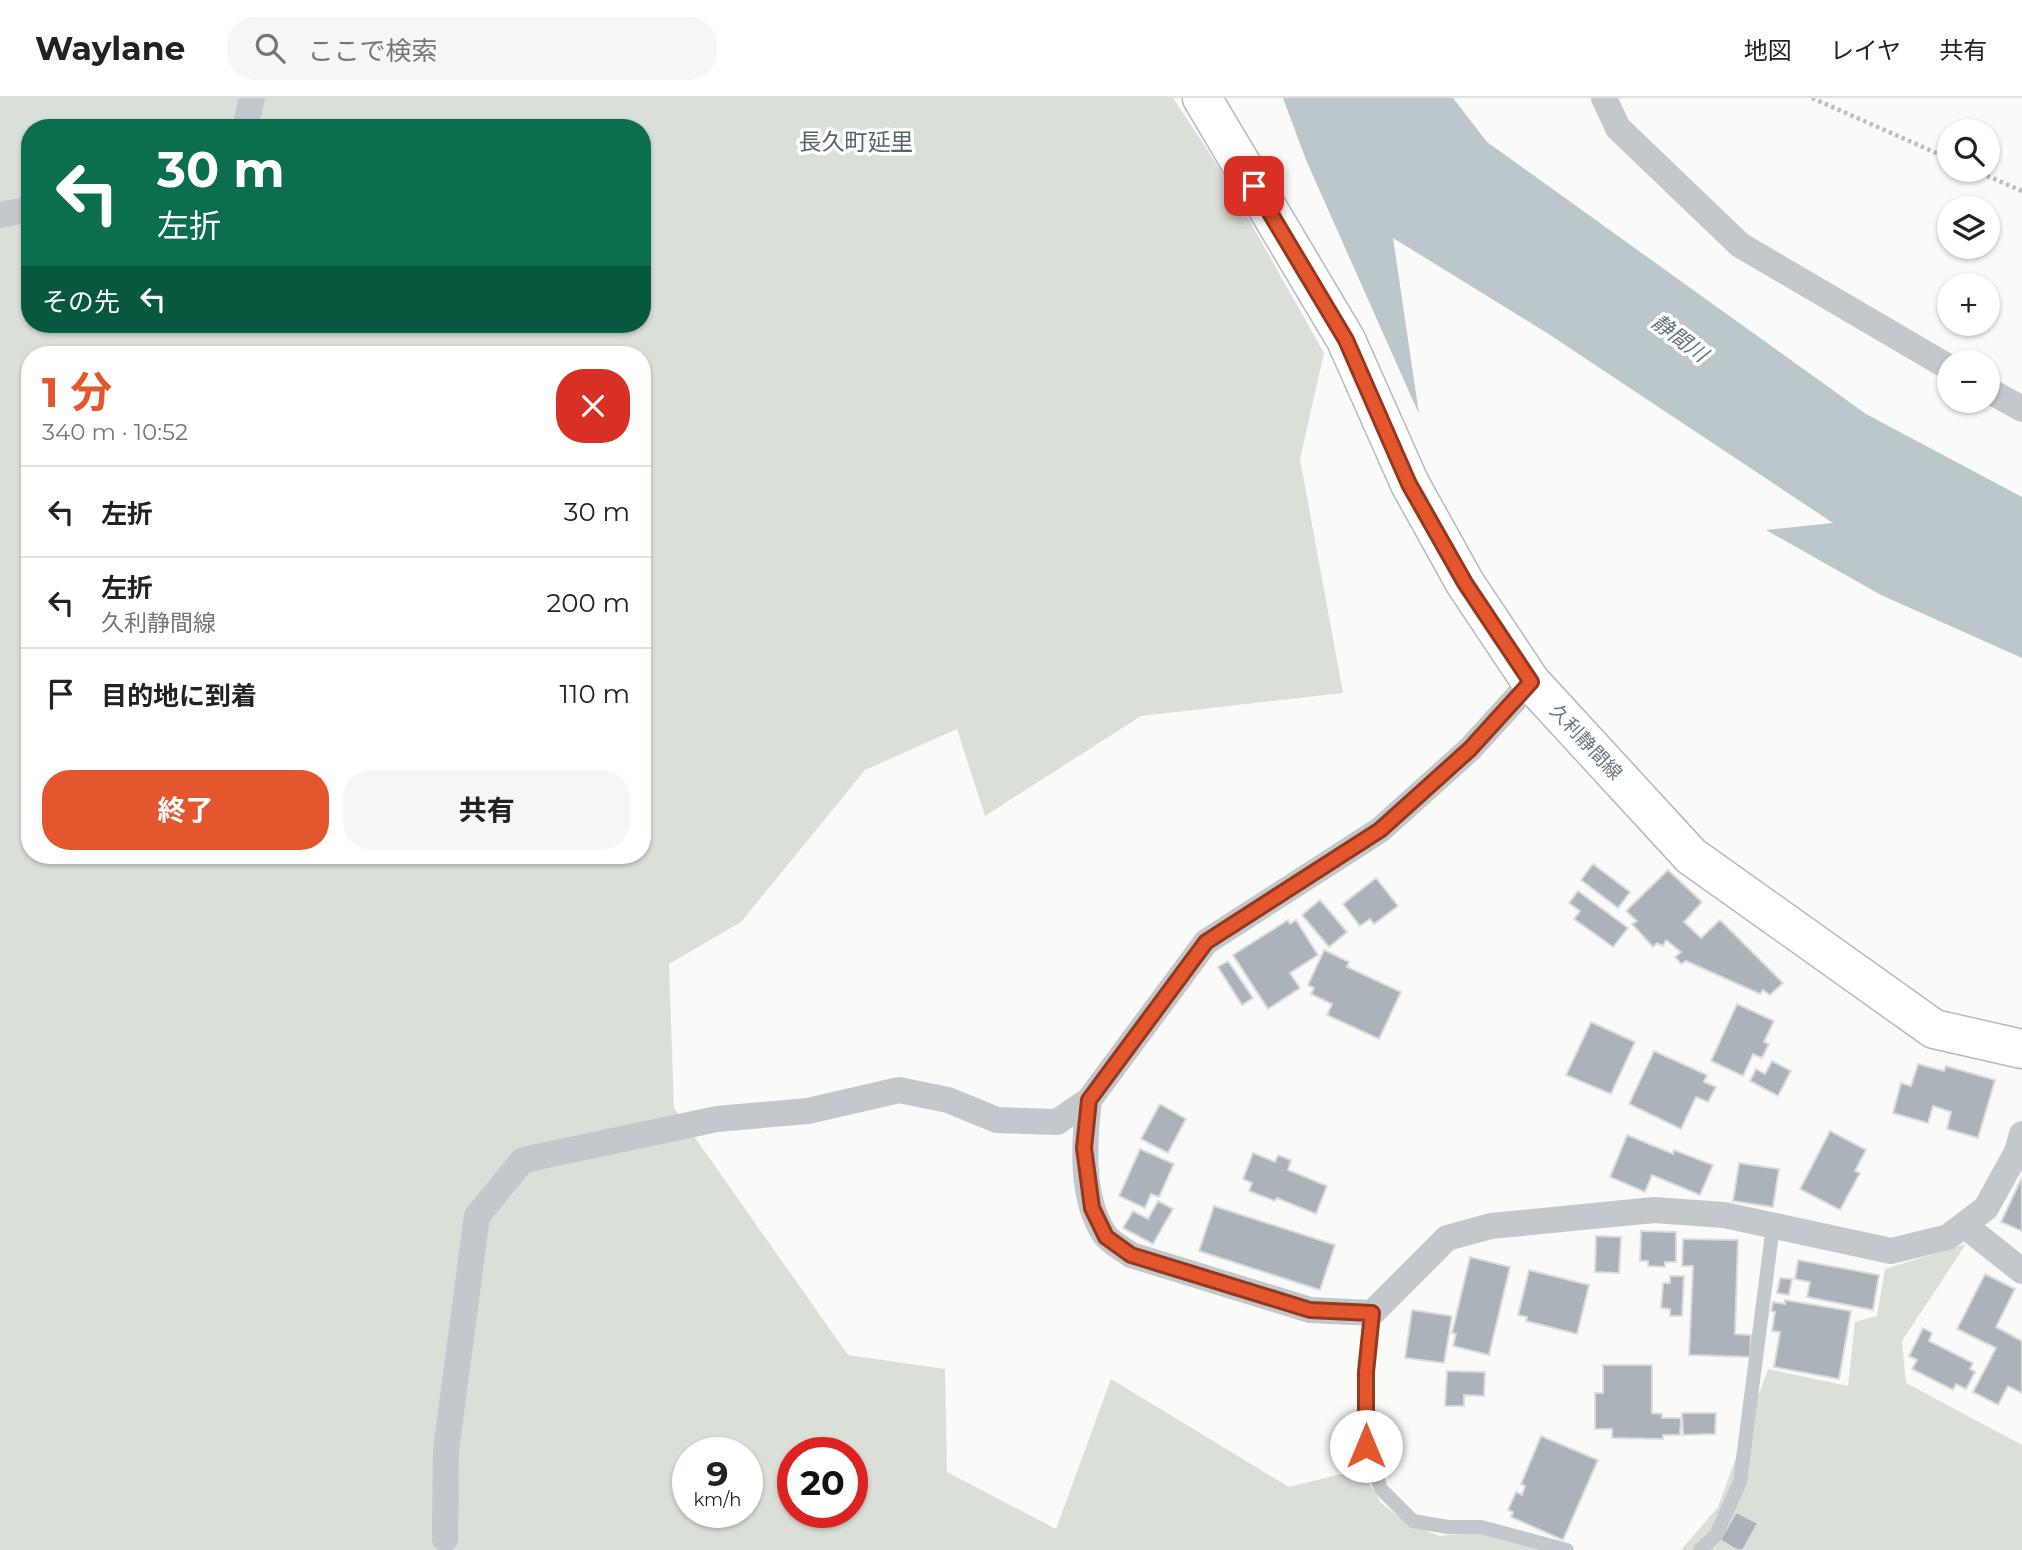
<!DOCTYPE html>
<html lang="ja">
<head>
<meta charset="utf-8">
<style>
  body { margin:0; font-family:Montserrat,"Noto Sans JP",sans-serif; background:#f6f6f6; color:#222; height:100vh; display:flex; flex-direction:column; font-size:26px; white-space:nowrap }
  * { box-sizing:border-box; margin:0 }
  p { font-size:23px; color:#767676 }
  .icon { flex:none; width:38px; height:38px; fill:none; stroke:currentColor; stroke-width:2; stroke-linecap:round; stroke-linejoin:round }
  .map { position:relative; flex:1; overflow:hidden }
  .details { position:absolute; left:21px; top:248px; width:630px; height:518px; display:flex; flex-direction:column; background:#fff; border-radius:28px; box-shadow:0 2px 5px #0004 }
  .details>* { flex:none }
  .top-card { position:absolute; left:21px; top:21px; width:630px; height:214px; border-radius:28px; box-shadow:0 2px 5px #0004; background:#0b6e4f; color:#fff; overflow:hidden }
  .tools { position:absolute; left:1937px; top:21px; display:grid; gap:14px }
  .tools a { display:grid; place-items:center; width:63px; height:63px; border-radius:50%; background:#fff; box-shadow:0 2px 5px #0004; font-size:35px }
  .speed { position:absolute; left:672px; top:1339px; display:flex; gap:14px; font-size:35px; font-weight:700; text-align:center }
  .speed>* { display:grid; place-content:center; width:91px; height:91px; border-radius:50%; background:#fff; box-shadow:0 2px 5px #0004; line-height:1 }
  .speed small { font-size:18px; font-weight:400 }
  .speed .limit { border:10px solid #d22; background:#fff; color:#111 }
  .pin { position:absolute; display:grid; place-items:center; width:60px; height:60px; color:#fff; margin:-30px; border-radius:14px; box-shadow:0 4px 10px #0006 }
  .me { position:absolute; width:77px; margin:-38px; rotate:0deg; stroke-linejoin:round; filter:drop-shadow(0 0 5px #0008) }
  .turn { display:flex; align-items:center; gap:24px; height:147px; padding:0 21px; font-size:32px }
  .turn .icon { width:91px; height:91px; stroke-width:2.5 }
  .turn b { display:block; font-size:49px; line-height:60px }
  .then { display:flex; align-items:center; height:66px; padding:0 21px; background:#0003; gap:14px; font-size:26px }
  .round { display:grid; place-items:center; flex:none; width:74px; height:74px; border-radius:28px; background:#f6f6f6 }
  .overview { display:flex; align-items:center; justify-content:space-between; height:119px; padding:0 21px }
  h1 { font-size:42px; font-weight:700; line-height:52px; color:#e4572e }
  .primary-button { display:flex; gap:14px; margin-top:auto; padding:14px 21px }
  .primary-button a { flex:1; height:80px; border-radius:28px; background:#e4572e; color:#fff; font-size:28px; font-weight:700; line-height:80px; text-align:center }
  .primary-button a+a { background:#f6f6f6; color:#222 }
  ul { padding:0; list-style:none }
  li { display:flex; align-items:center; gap:21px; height:91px; padding:0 21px; border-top:2px solid #e0e0e0 }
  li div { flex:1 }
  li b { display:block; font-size:26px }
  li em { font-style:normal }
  header { display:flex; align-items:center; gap:42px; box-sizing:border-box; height:98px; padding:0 35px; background:#fff; border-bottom:2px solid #e0e0e0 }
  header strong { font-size:33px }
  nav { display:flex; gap:38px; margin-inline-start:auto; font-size:24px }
  .search { width:490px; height:63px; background:#f6f6f6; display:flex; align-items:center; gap:18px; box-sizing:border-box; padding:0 24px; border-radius:28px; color:#767676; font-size:26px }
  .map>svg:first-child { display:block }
</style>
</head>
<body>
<header>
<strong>Waylane</strong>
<div class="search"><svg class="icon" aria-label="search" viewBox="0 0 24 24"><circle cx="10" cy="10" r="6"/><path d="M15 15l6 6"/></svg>ここで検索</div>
<nav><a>地図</a><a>レイヤ</a><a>共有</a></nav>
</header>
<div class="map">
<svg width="2022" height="1452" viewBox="0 0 2022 1452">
  <rect width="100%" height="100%" fill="#fafaf8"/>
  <!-- green -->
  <path fill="#dadfd7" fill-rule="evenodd" d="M 0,0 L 1173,0 L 1222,74 L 1324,255 L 1300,361 L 1343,595 L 1141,618 L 985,718 L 957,631 L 865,672 L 741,824 L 669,866 L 674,1010 L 848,1257 L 945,1271 L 947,1374 L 1056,1431 L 1111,1281 L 1289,1389 L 1361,1371 L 1381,1405 L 1408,1426 L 1440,1438 L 1478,1434 L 1542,1452 L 0,1452 ZM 30,30 L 642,30 L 642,226 L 30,226 ZM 30,257 L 642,257 L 642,758 L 30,758 ZM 688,1354 L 747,1354 L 747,1414 L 688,1414 ZM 793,1354 L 852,1354 L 852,1414 L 793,1414 Z
    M 1966,1146 L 1902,1243 L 1906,1285 L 2022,1347 L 2022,1452 L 1681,1452 L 1718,1409 L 1768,1271 L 1848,1288 L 1855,1224 L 1877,1218 L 1885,1171 Z"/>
  <!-- water -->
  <path fill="#bbc7cb" d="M 1283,0 L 1453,0 L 1487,44 L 1866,316 L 2022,399 L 2022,560 L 1881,497 L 1766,432 L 1833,425 L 1547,235 L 1393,140 L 1419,316 L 1306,62 Z"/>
  <!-- building -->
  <path fill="#aab3b9" stroke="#dcdcda" stroke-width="2" d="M 1593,766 L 1630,794 L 1618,810 L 1581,782 Z
    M 1668,772 L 1702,804 L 1684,824 L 1701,840 L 1720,822 L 1783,885 L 1770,897 L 1763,892 L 1760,896 L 1686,863 L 1681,866 L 1675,859 L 1681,854 L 1666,842 L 1663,848 L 1657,845 L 1653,849 L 1632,826 L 1637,823 L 1626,813 Z
    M 1376,780 L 1398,808 L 1374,826 L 1370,821 L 1360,828 L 1343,806 Z
    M 1578,793 L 1628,830 L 1613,849 L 1574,821 L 1580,813 L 1569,805 Z
    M 1320,802 L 1347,834 L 1329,849 L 1302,817 Z
    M 1288,822 L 1290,826 L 1296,822 L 1318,857 L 1290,875 L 1300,890 L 1268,911 L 1233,857 Z
    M 1324,852 L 1349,864 L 1347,869 L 1401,894 L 1379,941 L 1327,917 L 1332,906 L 1311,896 L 1314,890 L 1308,887 Z
    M 1228,863 L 1253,900 L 1242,907 L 1218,869 Z
    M 1737,906 L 1774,923 L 1764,944 L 1769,946 L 1762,960 L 1753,956 L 1743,978 L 1711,963 Z
    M 1591,924 L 1635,944 L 1611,996 L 1566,977 Z
    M 1654,953 L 1707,977 L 1704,984 L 1716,989 L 1708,1004 L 1696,999 L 1681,1031 L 1629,1006 Z
    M 1772,963 L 1791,973 L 1778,998 L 1750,983 L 1756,971 L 1765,976 Z
    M 1918,966 L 1944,973 L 1946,968 L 1995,982 L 1978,1040 L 1947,1031 L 1951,1014 L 1933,1008 L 1928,1025 L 1893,1015 L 1901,985 L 1911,988 Z
    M 1160,1006 L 1186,1021 L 1168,1055 L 1141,1041 Z
    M 1830,1033 L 1866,1052 L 1855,1073 L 1860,1075 L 1840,1112 L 1800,1091 Z
    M 1627,1037 L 1673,1056 L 1674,1052 L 1713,1067 L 1700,1097 L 1652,1077 L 1645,1094 L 1610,1079 Z
    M 1140,1051 L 1174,1066 L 1159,1099 L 1151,1096 L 1145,1110 L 1119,1098 Z
    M 1253,1055 L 1275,1064 L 1278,1057 L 1291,1062 L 1288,1072 L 1327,1088 L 1316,1116 L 1277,1100 L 1275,1103 L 1249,1093 L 1252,1085 L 1243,1081 Z
    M 1739,1065 L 1779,1071 L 1773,1109 L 1733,1103 Z
    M 2021,1081 L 2022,1082 L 2022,1133 L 2001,1124 Z
    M 1158,1103 L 1173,1111 L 1153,1146 L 1123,1130 L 1133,1113 L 1148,1121 Z
    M 1214,1108 L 1335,1147 L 1320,1192 L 1199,1153 Z
    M 1641,1133 L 1676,1134 L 1676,1164 L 1665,1164 L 1665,1169 L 1648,1168 L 1648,1163 L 1640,1163 Z
    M 1596,1138 L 1621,1139 L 1619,1175 L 1595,1174 Z
    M 1683,1141 L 1738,1142 L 1735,1236 L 1751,1237 L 1750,1259 L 1689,1257 L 1693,1168 L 1682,1168 Z
    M 1470,1159 L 1510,1169 L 1489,1257 L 1453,1248 L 1456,1236 L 1452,1235 Z
    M 1798,1162 L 1879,1177 L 1873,1212 L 1807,1199 L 1810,1184 L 1795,1181 Z
    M 1529,1172 L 1589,1187 L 1577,1236 L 1526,1223 L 1527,1219 L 1518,1217 Z
    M 1985,1176 L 2015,1191 L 1996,1229 L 2022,1243 L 2022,1295 L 2008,1288 L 1998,1307 L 1973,1294 L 1996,1250 L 1957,1231 Z
    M 1670,1178 L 1684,1178 L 1682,1218 L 1670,1218 L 1670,1211 L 1661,1210 L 1663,1185 L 1670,1185 Z
    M 1780,1180 L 1792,1181 L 1789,1197 L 1777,1195 Z
    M 1785,1202 L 1851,1213 L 1839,1281 L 1774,1269 L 1780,1234 L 1772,1233 L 1775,1214 L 1771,1213 L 1773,1204 L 1785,1206 Z
    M 1412,1212 L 1452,1218 L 1444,1265 L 1405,1260 Z
    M 1923,1230 L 1932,1235 L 1929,1243 L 1973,1265 L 1970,1271 L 1975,1274 L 1966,1291 L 1956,1286 L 1953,1292 L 1912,1271 L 1917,1262 L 1909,1258 Z
    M 1603,1267 L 1652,1267 L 1652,1315 L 1662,1316 L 1662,1320 L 1681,1320 L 1680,1337 L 1663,1337 L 1663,1341 L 1612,1340 L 1612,1331 L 1595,1331 L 1595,1295 L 1603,1295 Z
    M 1447,1273 L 1485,1274 L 1484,1298 L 1464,1297 L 1464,1308 L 1445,1308 Z
    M 1682,1315 L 1716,1315 L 1715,1336 L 1683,1337 Z
    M 1541,1338 L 1598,1362 L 1563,1442 L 1511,1419 L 1513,1414 L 1508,1412 L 1516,1394 L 1522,1397 L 1525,1388 L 1521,1386 Z
    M 1736,1414 L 1758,1425 L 1743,1452 L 1737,1452 L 1720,1442 Z"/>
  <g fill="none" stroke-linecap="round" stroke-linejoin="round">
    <defs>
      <path id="secondary" d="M 1202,0 L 1346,242 L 1410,386 L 1465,485 L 1531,584 L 1691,758 L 1934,931 L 2022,951"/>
    </defs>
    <!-- secondary casing -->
    <use href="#secondary" stroke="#b3babf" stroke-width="41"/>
    <!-- path -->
    <path stroke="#bbbfc2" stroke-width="4.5" stroke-dasharray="3.5 3.5" stroke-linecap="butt" d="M 1812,0 L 1950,61
      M 1974,72 L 2022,93"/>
    <!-- service -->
    <path stroke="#c3c8cc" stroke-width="14" d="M 1372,1215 L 1366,1274 L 1366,1348 L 1381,1391 L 1413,1423 L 1448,1429 L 1481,1429 L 1567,1452
      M 1700,1452 L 1716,1437 L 1740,1384 L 1773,1128"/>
    <!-- minor -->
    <path stroke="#c3c8cc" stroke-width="26" d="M 1604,0 L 1618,30 L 1740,147 L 1950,270
      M 245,30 L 252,0
      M 0,117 L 30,111
      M 1988,292 L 2022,311
      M 1089,1002 C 1084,1044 1080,1100 1105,1137 C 1111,1145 1123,1151 1131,1157 L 1310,1212 L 1372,1215 L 1447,1140 L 1491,1128 L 1654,1112 L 1724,1117 L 1891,1153 L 1948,1139 L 1986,1110 L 2017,1054 L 2022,1036
      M 1964,1127 L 2022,1173
      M 445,1441 L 446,1352 L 477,1118 L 523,1062 L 717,1021 L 808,1013 L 899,992 L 948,1002 L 997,1022 L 1057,1024 L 1089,1002 L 1206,844 L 1380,732 L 1470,651 L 1531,584"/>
    <!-- secondary -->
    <use href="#secondary" stroke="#fff" stroke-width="38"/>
  </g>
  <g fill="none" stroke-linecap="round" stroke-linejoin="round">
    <defs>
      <path id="route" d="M 1254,88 L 1346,242 L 1409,386 L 1465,485 L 1531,584 L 1470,651 L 1380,732 L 1206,844 L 1089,1002 L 1084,1050 L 1092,1110 L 1106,1139 L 1131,1157 L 1310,1212 L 1372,1215 L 1366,1274 L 1366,1348"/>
    </defs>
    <!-- route casing -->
    <use href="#route" stroke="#94391e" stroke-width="18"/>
    <!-- route -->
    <use href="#route" stroke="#e4572e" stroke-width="12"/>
  </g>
  <g text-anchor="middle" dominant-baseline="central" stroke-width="7" stroke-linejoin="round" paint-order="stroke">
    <!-- street labels -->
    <g font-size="19" fill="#657683" stroke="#fff">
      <text transform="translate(1586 644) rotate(47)">久利静間線</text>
    </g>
    <!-- water labels -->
    <g font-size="21" font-style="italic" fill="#60757c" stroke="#fff">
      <text transform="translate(1680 240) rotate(37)">静間川</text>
    </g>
    <!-- quarter labels -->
    <g font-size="23" fill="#57646e" stroke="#fff">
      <text x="856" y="44">長久町延里</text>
    </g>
  </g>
</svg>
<div class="tools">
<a><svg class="icon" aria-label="search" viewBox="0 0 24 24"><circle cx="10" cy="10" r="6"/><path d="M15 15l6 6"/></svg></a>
<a><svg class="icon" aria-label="layers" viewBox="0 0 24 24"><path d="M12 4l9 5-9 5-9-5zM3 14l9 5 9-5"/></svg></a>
<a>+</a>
<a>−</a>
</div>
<div class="speed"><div>9<small>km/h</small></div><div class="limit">20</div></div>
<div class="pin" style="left:1254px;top:88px;background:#d93025"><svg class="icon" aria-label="arrive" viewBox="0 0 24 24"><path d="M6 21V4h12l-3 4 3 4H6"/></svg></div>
<svg class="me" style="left:1366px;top:1348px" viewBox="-20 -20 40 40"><circle r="19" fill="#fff"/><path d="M0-13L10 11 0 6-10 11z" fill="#e4572e"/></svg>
<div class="top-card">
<div class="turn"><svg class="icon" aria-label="left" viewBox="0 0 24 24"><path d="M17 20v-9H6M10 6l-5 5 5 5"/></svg><div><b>30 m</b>左折</div></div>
<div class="then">その先<svg class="icon" aria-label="left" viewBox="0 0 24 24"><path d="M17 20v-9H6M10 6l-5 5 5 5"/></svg></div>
</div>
<section class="details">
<div class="overview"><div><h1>1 分</h1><p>340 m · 10:52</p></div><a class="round" style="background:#d93025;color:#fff"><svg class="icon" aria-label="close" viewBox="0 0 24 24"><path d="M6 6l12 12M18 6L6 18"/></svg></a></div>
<ul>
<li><svg class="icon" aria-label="left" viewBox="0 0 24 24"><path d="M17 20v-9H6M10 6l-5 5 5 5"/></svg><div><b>左折</b></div><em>30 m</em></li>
<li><svg class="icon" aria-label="left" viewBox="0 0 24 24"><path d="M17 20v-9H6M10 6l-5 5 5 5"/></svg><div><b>左折</b><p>久利静間線</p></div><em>200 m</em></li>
<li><svg class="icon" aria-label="arrive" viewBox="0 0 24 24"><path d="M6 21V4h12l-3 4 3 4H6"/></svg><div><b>目的地に到着</b></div><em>110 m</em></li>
</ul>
<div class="primary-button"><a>終了</a><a>共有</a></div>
</section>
</div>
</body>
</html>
